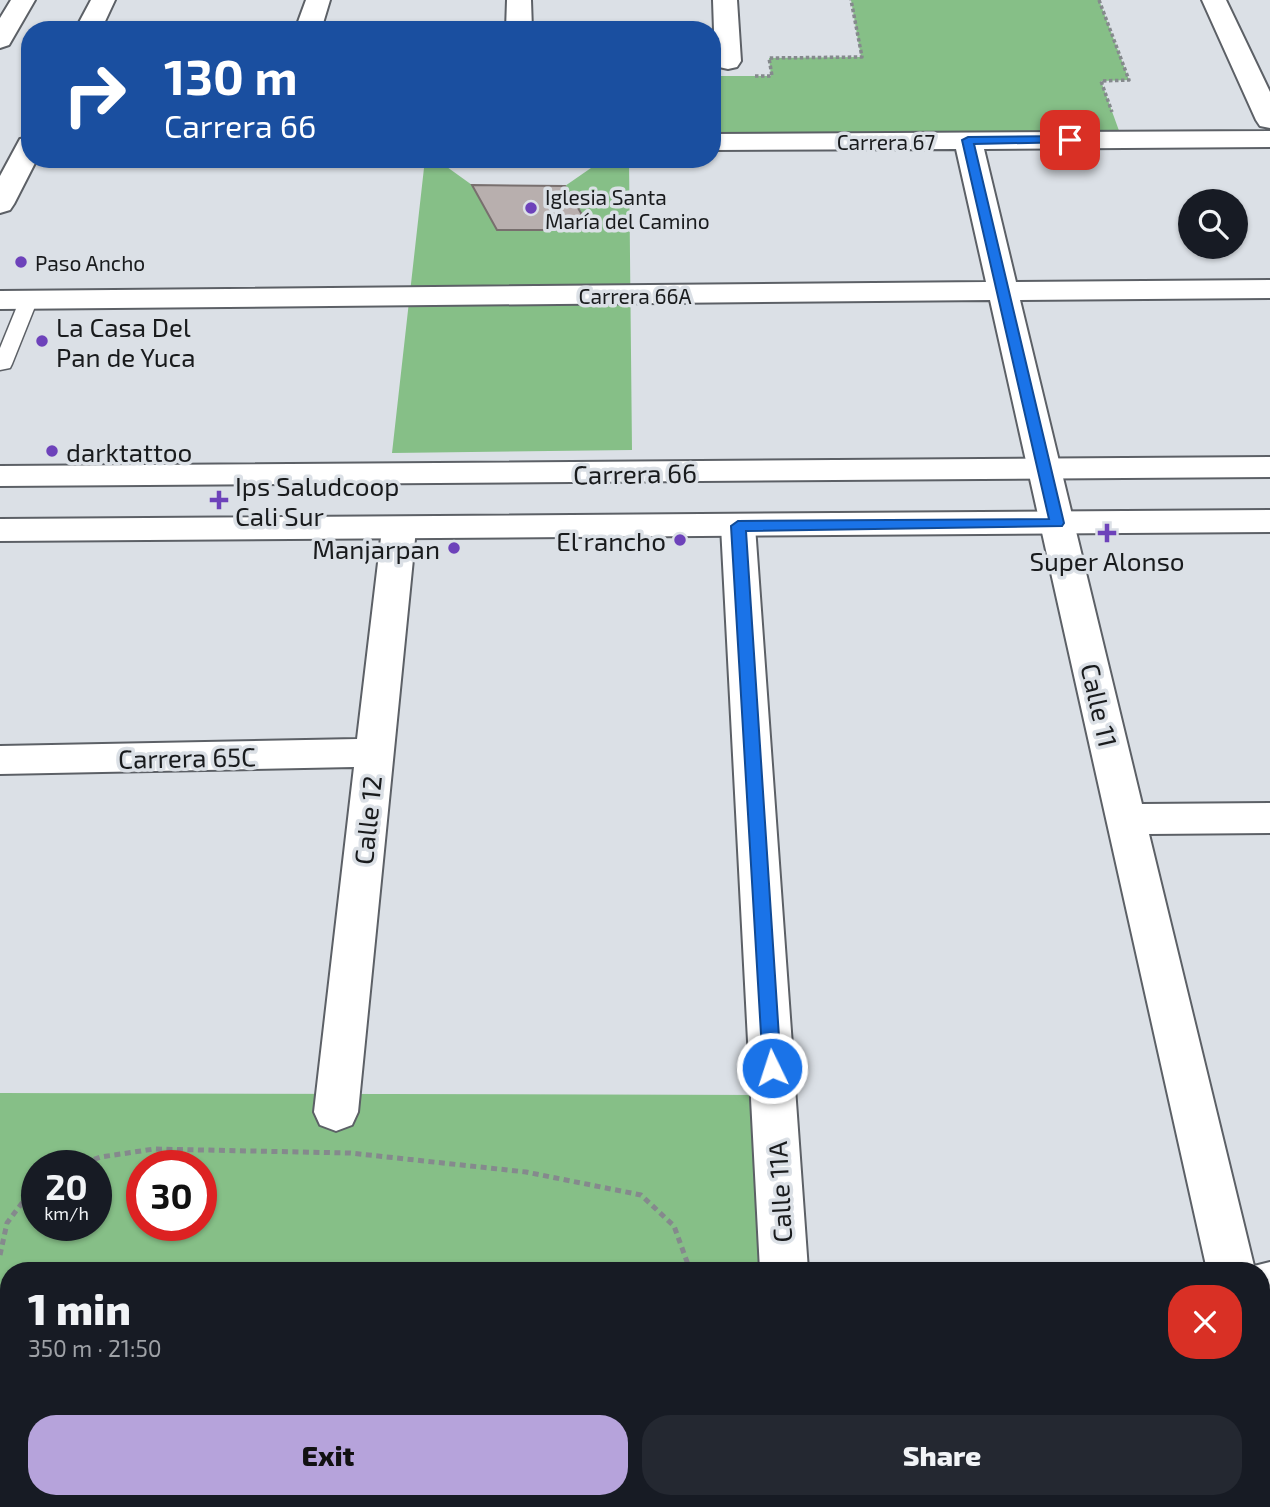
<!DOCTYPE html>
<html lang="en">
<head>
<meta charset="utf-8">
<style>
  body { margin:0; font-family:"Exo 2",sans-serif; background:#242831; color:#f1f3f6; height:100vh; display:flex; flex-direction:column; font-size:26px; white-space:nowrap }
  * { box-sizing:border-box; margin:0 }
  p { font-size:23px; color:#9ea1a6 }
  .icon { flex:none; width:38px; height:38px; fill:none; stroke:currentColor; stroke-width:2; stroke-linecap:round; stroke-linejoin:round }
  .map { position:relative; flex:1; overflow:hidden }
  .side { position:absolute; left:0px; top:1262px; width:1270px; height:247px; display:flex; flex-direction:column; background:#171b24; border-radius:28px 28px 0 0; box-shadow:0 2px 5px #0004 }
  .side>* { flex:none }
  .guide { position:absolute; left:21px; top:21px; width:700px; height:147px; border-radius:28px; box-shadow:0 2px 5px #0004; background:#1a4fa0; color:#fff; overflow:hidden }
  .controls { position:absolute; left:1178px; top:189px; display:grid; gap:14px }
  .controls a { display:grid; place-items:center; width:70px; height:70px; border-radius:50%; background:#171b24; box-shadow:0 2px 5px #0004; font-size:35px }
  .speed { position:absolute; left:21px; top:1150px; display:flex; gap:14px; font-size:35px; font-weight:700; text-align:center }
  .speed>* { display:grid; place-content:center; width:91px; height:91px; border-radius:50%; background:#171b24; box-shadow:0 2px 5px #0004; line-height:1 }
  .speed small { font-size:18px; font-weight:400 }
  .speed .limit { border:10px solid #d22; background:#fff; color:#111 }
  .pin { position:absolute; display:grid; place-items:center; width:60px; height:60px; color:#fff; margin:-30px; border-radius:14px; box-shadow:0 4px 10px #0006 }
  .me { position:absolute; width:77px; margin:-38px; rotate:356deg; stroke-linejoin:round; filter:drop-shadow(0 0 5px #0008) }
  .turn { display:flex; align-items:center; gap:24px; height:147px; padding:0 28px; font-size:32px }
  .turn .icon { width:91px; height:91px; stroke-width:2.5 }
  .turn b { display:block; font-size:49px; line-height:60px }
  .round { display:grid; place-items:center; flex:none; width:74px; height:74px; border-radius:28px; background:#242831 }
  .head { display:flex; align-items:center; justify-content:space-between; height:119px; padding:0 28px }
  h1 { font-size:42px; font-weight:800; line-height:52px }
  .primary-button { display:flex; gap:14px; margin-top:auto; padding:14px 28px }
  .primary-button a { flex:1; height:80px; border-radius:28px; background:#b6a3db; color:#111; font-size:28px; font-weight:800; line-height:80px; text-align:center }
  .primary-button a+a { background:#242831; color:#f1f3f6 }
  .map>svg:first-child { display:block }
</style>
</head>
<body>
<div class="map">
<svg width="1270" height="1507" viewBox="0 0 1270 1507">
  <rect width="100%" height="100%" fill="#dbe0e6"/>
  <!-- green -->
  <path fill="#86bf87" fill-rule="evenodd" d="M 851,0 L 1099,0 L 1129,80 L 1101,81 L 1122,139 L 712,142 L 712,76 L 771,76 L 769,58 L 861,57 Z
    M 425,159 L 444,159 L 447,167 L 472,185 L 497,230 L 591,229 L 565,186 L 604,159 L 629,159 L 632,450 L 392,453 Z
    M 0,1093 L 774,1095 L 784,1270 L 9,1270 L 9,1500 L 795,1500 L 795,1507 L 0,1507 ZM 37,1166 L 96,1166 L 96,1225 L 37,1225 ZM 142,1166 L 201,1166 L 201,1225 L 142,1225 Z"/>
  <!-- building -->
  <path fill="#b8afae" stroke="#786f6e" stroke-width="2" d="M 472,185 L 565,186 L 591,230 L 497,230 Z
    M 1262,1344 L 1270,1364 L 1270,1483 L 1262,1484 Z
    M 1270,1494 L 1270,1507 L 1216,1507 L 1215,1503 L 1262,1500 L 1262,1495 Z
    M 841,1500 L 934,1500 L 936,1507 L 843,1507 Z
    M 937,1500 L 1030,1500 L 1032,1507 L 939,1507 Z
    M 1032,1500 L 1125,1500 L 1128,1507 L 1035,1507 Z
    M 1200,1500 L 1213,1500 L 1215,1507 L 1158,1507 Z"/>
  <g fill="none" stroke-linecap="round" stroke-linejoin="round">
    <defs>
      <path id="service" d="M 29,294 L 38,299 L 12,364 L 10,368 L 0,370 L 0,348 L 20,299 Z"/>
      <path id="minor" d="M 306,0 L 330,0 L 321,30 L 295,30 Z
        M 507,0 L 531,0 L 532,30 L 506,30 Z
        M 713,0 L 737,0 L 741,61 L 737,67 L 728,69 L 719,67 L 715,61 Z
        M 1202,0 L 1226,0 L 1270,92 L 1270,128 L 1260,126 L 1256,120 Z
        M 1270,131 L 1270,147 L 984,149 L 1016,282 L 1270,280 L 1270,298 L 1020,300 L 1142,804 L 1270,803 L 1270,833 L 1149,834 L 1254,1266 L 1270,1262 L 1270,1306 L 1262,1307 L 1262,1270 L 1207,1270 L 990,300 L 0,309 L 0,291 L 986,282 L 956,149 L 712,150 L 712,134 Z
        M 738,515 L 750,518 L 755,526 L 808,1270 L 760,1270 L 721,526 L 726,518 Z
        M 399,518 L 411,521 L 416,529 L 358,1112 L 352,1125 L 336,1131 L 320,1125 L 314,1112 L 354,767 L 0,774 L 0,746 L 357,739 L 382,529 L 387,521 Z
        M 769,1500 L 821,1500 L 821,1507 L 769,1507 Z"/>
      <path id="secondary" d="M 11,0 L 35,0 L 9,45 L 0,48 L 0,18 Z
        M 91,0 L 115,0 L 101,30 L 75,30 Z
        M 30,137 L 30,159 L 37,159 L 14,204 L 10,210 L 0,213 L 0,176 L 20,139 Z
        M 1270,457 L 1270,477 L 0,486 L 0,466 Z
        M 1270,510 L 1270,532 L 0,541 L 0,519 Z"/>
    </defs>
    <!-- service casing -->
    <use href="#service" stroke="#5c6066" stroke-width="3"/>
    <!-- minor casing -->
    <use href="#minor" stroke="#5c6066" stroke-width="4"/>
    <!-- secondary casing -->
    <use href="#secondary" stroke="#5c6066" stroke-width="4"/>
    <!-- path-far1 -->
    <path stroke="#85898d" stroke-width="3.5" stroke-dasharray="3.5 2.5" stroke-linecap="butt" d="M 1099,0 L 1129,80 L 1101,81 L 1112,112
      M 755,76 L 772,76 L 769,58 L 862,57 L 851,0"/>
    <!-- path -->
    <path stroke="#85898d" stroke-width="5" stroke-dasharray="6 4.5" stroke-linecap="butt" d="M 74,1166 L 101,1157 L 154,1149 L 350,1153 L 526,1172 L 641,1195 L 674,1226 L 690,1270
      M 0,1255 L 7,1223 L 37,1183
      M 695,1500 L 695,1507"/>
    <!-- service -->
    <use href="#service" fill="#fff" fill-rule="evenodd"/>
    <!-- minor -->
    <use href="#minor" fill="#fff" fill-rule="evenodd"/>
    <!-- secondary -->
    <use href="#secondary" fill="#fff" fill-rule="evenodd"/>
  </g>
  <!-- route -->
  <path fill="#1a73e8" stroke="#114b97" stroke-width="2" d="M 1070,136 L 1074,137 L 1074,142 L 974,144 L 1064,523 L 1062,526 L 746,531 L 781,1068 L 778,1073 L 772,1076 L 765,1073 L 763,1068 L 731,526 L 738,521 L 1049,519 L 962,140 L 968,137 Z"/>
  <!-- markers -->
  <g fill="#6d42ba" stroke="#dbe0e6" stroke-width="2.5">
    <circle cx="531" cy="208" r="7"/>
    <circle cx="21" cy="262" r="7"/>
    <circle cx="42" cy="341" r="7"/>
    <circle cx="52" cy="451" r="7"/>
    <path d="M215.5 489.5h7v7h7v7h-7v7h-7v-7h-7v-7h7z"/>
    <path d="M1103.5 522.5h7v7h7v7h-7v7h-7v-7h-7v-7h7z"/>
    <circle cx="680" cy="540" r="7"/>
    <circle cx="454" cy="548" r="7"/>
  </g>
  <g text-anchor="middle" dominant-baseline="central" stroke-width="7" stroke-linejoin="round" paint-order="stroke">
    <!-- far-street labels -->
    <g font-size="21" fill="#191b1d" stroke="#dbe0e6">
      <text x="886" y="141">Carrera 67</text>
      <text x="635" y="295">Carrera 66A</text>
    </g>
    <!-- far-poi labels -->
    <g font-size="21" fill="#191b1d" stroke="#dbe0e6" text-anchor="start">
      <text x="545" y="196">Iglesia Santa<tspan x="545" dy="24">María del Camino</tspan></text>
      <text x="35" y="262">Paso Ancho</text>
    </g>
    <!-- poi labels -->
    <g font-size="26" fill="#191b1d" stroke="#dbe0e6" text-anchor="start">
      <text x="56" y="326">La Casa Del<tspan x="56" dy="30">Pan de Yuca</tspan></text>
      <text x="66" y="451">darktattoo</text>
      <text x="235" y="485">Ips Saludcoop<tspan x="235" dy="30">Cali Sur</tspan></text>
      <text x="666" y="540" text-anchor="end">El rancho</text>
      <text x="440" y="548" text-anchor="end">Manjarpan</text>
      <text x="1107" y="560" text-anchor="middle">Super Alonso</text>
    </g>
    <!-- street labels -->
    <g font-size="26" fill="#191b1d" stroke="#dbe0e6">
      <text transform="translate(635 473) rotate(-1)">Carrera 66</text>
      <text transform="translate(1100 705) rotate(77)">Calle 11</text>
      <text transform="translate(187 757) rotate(-1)">Carrera 65C</text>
      <text transform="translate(367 820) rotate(-84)">Calle 12</text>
      <text transform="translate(779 1192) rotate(-93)">Calle 11A</text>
    </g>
  </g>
</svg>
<div class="controls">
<a><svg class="icon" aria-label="search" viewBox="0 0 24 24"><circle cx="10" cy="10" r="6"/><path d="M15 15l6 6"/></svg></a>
</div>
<div class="speed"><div>20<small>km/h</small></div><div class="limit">30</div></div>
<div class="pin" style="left:1070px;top:140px;background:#d93025"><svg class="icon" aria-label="arrive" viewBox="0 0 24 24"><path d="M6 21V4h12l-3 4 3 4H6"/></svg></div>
<svg class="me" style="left:772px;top:1068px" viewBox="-20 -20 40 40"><circle r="17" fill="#1a73e8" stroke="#fff" stroke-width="3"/><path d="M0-11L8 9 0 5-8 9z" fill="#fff"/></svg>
<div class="guide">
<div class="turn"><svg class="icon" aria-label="right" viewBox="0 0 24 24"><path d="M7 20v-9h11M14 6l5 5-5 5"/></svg><div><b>130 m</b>Carrera 66</div></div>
</div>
<section class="side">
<div class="head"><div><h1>1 min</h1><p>350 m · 21:50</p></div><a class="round" style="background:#d93025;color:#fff"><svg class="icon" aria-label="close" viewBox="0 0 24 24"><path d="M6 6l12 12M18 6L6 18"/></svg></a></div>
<div class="primary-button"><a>Exit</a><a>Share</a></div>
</section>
</div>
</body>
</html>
